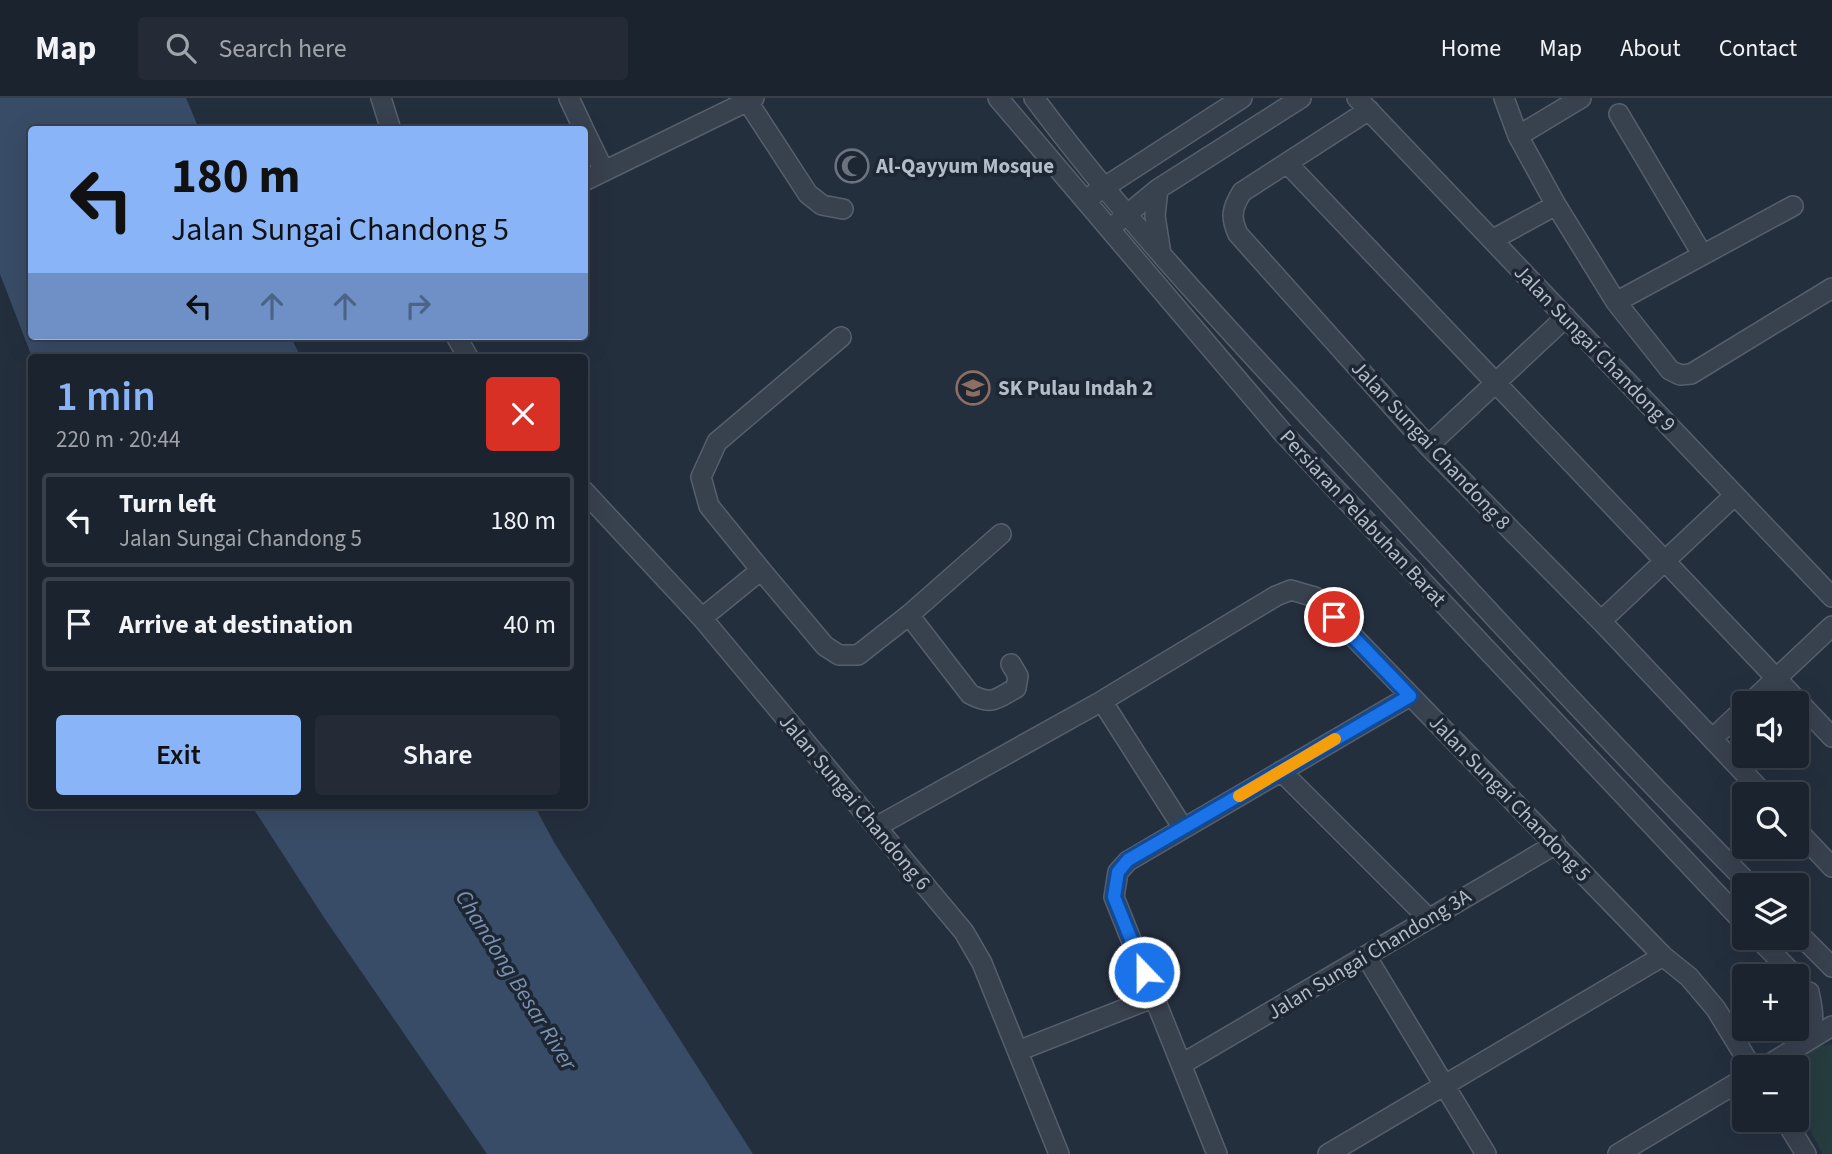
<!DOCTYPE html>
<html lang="en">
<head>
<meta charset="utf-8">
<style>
  body { margin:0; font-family:"Source Sans 3",sans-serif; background:#242b36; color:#f1f3f6; height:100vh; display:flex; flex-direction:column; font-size:26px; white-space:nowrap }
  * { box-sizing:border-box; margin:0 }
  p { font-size:23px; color:#a0a4aa }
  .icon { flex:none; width:38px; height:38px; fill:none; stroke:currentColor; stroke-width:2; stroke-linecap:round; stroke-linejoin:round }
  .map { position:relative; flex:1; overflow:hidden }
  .sheet { position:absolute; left:28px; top:256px; width:560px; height:455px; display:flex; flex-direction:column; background:#1b232e; border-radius:7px; box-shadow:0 7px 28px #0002,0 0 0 2px #39404a }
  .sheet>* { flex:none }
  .hud { position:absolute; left:28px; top:28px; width:560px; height:214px; border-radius:7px; box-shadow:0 7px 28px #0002,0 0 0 2px #39404a; background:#8ab4f8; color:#111; overflow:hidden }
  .buttons { position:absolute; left:1732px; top:593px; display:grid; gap:14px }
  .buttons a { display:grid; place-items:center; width:77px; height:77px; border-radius:7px; background:#1b232e; box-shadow:0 7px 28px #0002,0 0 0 2px #39404a; font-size:35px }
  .pin { position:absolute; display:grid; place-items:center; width:60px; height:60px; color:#fff; margin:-30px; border:4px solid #fff; border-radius:50%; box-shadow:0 2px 7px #0007 }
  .me { position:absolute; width:77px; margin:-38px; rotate:338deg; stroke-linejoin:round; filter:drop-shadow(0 0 5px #0008) }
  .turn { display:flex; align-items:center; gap:24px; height:147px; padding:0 28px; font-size:32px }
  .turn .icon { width:91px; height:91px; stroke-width:2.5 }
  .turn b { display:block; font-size:49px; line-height:60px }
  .lanes { display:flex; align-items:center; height:66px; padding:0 28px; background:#0003; justify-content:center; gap:35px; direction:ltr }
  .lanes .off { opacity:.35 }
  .round { display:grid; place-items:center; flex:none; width:74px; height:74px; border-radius:7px; background:#242b36 }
  .summary { display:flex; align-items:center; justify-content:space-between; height:119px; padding:0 28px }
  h1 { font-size:42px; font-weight:600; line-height:52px; color:#8ab4f8 }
  .cta { display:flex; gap:14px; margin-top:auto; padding:14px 28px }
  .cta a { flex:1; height:80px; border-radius:7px; background:#8ab4f8; color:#111; font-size:28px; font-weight:600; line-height:80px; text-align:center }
  .cta a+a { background:#242b36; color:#f1f3f6 }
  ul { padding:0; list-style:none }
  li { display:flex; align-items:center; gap:21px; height:94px; margin:0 14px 10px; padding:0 14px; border:4px solid #39404a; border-radius:7px }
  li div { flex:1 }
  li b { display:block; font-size:26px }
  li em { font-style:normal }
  header { display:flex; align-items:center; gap:42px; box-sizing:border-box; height:98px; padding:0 35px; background:#1b232e; border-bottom:2px solid #39404a }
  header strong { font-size:33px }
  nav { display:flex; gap:38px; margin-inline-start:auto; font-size:24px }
  .search { width:490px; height:63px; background:#242b36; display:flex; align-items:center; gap:18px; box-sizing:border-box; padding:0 24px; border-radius:7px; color:#a0a4aa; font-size:26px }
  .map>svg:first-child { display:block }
</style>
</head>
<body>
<header>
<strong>Map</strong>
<div class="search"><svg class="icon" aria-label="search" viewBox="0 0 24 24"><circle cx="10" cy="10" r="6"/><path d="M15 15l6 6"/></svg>Search here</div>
<nav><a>Home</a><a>Map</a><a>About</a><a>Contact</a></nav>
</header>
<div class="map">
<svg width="1832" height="1056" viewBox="0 0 1832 1056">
  <rect width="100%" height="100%" fill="#242f3e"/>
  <!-- green -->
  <path fill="#263c3f" d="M 1829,946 L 1832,947 L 1832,1056 L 1823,1056 L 1797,1009 L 1797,970 L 1787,969 L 1815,950 Z"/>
  <!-- water -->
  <path fill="#394c67" d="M 0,0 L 186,0 L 199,31 L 32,32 L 32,238 L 290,238 L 301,259 L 32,259 L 0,176 Z
    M 251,707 L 534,707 L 555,746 L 753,1056 L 487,1056 L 325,821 Z"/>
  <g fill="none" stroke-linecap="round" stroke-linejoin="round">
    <defs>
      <path id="minor" d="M 381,0 L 391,32
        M 569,0 L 584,32
        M 998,0 L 1283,335 L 1745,826
        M 1034,0 C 1130,129 1241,245 1350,363 C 1482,506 1614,650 1751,788
        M 1357,0 L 1832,499
        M 1504,0 L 1518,38 L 1556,107 L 1616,204 L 1670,272 L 1680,277 L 1691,276 L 1832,190
        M 748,4 L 808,96 L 822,107 L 843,111
        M 1369,12 L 1242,94 C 1232,110 1230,119 1238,136 L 1428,348 L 1601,523 L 1764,696
        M 1619,16 L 1702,156
        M 584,32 L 604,73
        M 1518,38 L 1581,0
        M 1287,65 L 1832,639
        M 584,83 L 754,0
        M 1158,91 L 1155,118 L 1161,156
        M 1094,96 L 1242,0
        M 1119,123 L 1158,91 L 1301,0
        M 1492,142 L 1556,107
        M 1616,204 L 1793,108
        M 456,238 L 468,259
        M 1428,348 L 1566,219
        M 584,393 L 702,520 L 964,834 L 982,865 L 1059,1056
        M 761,472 L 709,408 L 701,379 L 717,344 L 841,239
        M 909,517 L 970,596 C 992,608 996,601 1016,590 L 1018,578 L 1011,566
        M 702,520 L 761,472 L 825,548 L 839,557 L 858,557 L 909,517 L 1001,436
        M 1601,523 L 1735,397
        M 1102,603 L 1183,730
        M 1749,606 L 1832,528
        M 1712,641 L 1745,610
        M 1281,673 L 1429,821
        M 876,729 L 1102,603 L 1276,498 L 1291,492 L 1315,499 L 1663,858 L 1689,879 L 1716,911 L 1752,970
        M 1797,732 L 1832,769
        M 1797,834 L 1832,869
        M 1758,840 L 1795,878
        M 1366,858 L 1486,1056
        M 1802,946 C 1816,924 1814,918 1809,894
        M 1018,953 L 1155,899
        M 1182,966 L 1556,746
        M 1763,970 L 1832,928
        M 1785,1022 L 1806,1056
        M 1217,1056 L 1114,799 L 1118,774 L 1128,763 L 1410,598
        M 1328,1056 L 1663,858
        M 1618,1056 L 1745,980"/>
    </defs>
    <!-- minor casing -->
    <use href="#minor" stroke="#565f6c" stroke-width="22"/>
    <!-- minor -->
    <use href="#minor" stroke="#38414e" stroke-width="19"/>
  </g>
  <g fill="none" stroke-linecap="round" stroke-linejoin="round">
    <defs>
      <path id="route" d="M 1144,874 L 1114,799 L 1118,774 L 1128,762 L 1410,598 L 1334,519"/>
    </defs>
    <!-- route casing -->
    <use href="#route" stroke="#114b97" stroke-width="18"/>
    <!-- route -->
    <use href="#route" stroke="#1a73e8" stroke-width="12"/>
    <!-- slow -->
    <path stroke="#f59e0b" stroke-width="12" d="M 1239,698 L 1335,641"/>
  </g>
  <!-- icons -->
  <defs>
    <symbol id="mosque-ring" viewBox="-11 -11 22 22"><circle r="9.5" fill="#1d2633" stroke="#6b7280" stroke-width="1.5"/><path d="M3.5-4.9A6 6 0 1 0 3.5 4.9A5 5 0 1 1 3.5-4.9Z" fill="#6b7280"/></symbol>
    <symbol id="school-ring" viewBox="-11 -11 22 22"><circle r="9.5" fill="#1d2633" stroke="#8d6e63" stroke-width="1.5"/><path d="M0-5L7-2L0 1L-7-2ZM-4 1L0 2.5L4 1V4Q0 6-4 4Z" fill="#8d6e63"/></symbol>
  </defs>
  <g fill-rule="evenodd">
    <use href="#mosque-ring" x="833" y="49" width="38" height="38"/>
    <use href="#school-ring" x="954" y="271" width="38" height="38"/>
  </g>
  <g text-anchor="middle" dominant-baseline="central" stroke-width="7" stroke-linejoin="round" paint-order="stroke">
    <!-- poi labels -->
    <g font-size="21" font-weight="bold" fill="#b4bcc9" stroke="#1d2633" text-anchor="start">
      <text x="876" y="68">Al-Qayyum Mosque</text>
      <text x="998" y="290">SK Pulau Indah 2</text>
    </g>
    <!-- street labels -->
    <g font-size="21" fill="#b4bcc9" stroke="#1d2633">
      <text transform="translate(1595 250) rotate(46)">Jalan Sungai Chandong 9</text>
      <text transform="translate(1431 347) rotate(47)">Jalan Sungai Chandong 8</text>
      <text transform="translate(1363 420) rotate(47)">Persiaran Pelabuhan Barat</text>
      <text transform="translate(1510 700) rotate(46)">Jalan Sungai Chandong 5</text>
      <text transform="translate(855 704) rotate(50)">Jalan Sungai Chandong 6</text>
      <text transform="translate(1369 856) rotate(-31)">Jalan Sungai Chandong 3A</text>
    </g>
    <!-- water labels -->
    <g font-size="23" font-style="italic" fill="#7c92b1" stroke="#1d2633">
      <text transform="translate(516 882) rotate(58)">Chandong Besar River</text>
    </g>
  </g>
</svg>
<div class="buttons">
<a><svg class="icon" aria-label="sound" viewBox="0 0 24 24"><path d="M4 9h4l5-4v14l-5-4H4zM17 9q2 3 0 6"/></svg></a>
<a><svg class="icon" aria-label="search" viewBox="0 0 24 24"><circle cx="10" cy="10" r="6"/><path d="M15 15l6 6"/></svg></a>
<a><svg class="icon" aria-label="layers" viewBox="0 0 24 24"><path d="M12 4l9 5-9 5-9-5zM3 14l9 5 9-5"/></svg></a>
<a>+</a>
<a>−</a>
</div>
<div class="pin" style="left:1334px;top:519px;background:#d93025"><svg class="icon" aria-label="arrive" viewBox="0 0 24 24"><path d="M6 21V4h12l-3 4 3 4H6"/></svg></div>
<svg class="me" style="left:1144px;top:874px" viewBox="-20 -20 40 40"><circle r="17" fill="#1a73e8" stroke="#fff" stroke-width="3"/><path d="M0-11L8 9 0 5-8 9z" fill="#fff"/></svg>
<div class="hud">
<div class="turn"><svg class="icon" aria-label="left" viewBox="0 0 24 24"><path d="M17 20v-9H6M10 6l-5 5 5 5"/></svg><div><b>180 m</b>Jalan Sungai Chandong 5</div></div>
<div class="lanes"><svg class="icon" aria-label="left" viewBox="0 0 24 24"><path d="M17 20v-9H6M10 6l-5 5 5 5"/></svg><svg class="icon off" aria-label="ahead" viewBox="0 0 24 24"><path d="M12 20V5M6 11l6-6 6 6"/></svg><svg class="icon off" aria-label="ahead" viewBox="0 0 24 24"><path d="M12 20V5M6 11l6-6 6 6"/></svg><svg class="icon off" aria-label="right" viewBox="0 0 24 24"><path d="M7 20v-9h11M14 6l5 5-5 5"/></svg></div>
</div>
<section class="sheet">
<div class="summary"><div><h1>1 min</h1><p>220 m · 20:44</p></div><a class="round" style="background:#d93025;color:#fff"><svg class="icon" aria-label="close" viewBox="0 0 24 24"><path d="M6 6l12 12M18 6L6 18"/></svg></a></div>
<ul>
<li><svg class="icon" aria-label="left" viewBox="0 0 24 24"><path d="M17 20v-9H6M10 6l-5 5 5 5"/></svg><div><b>Turn left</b><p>Jalan Sungai Chandong 5</p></div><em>180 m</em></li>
<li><svg class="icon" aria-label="arrive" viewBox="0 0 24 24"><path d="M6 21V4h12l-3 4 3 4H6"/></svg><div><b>Arrive at destination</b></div><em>40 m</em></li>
</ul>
<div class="cta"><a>Exit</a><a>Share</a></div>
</section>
</div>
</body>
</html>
